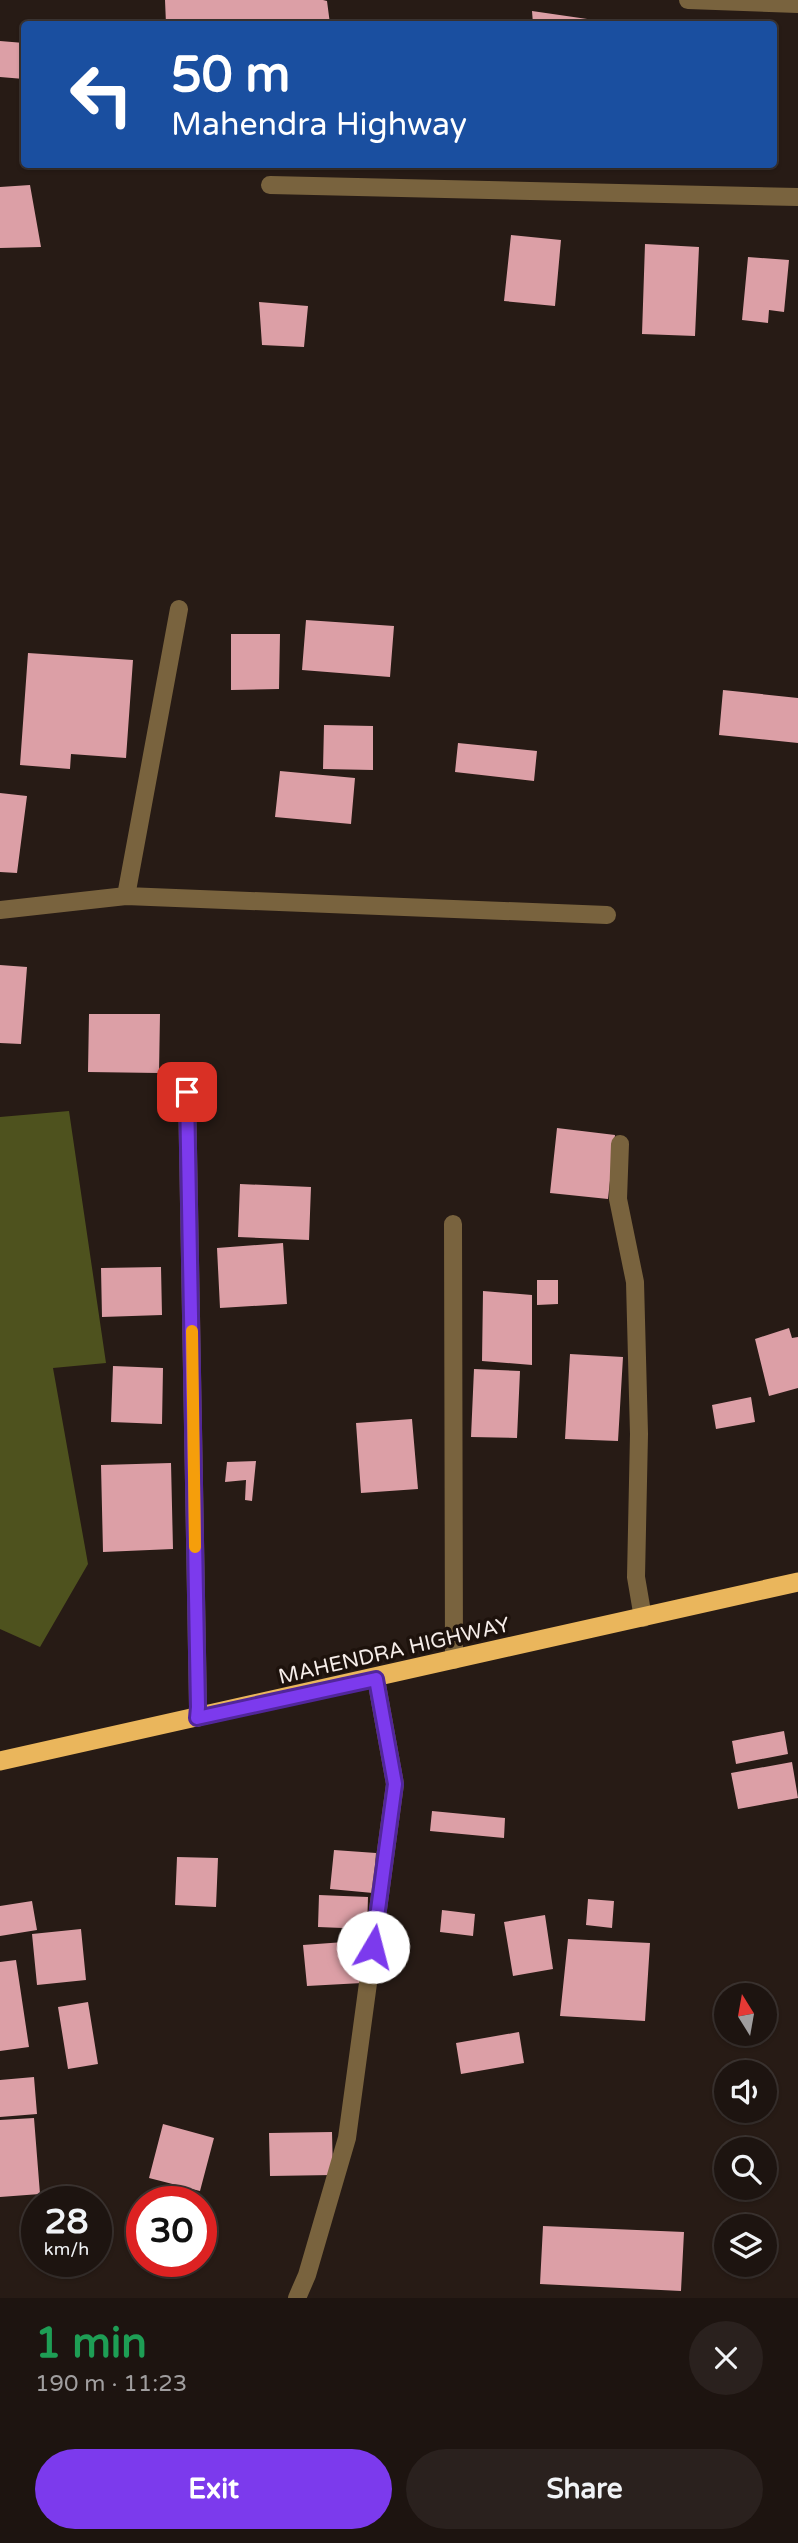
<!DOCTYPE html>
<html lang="en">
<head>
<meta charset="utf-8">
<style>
  body { margin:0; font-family:"Varela Round",sans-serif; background:#2a211e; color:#f1f3f6; height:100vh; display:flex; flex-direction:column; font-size:26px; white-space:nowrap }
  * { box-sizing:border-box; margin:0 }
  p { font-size:23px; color:#a09e9f }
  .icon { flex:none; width:38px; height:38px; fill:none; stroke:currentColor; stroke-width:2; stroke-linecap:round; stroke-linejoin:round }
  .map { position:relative; height:2298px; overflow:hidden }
  .sheet { display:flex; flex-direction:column; background:#1d1410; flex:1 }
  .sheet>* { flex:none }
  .guide { position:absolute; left:21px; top:21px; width:756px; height:147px; border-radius:7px; box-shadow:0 2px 5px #0004,0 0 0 2px #3b3330; background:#1a4fa0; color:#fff; overflow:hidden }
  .needle { width:46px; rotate:349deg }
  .fabs { position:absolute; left:714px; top:1983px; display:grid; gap:14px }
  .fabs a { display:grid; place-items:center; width:63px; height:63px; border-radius:50%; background:#1d1410; box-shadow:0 2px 5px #0004,0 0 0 2px #3b3330; font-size:35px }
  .speed { position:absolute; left:21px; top:2186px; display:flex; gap:14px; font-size:35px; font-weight:700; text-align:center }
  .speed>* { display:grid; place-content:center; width:91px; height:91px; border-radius:50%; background:#1d1410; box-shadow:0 2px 5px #0004,0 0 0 2px #3b3330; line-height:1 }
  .speed small { font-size:18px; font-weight:400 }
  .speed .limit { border:10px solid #d22; background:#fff; color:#111 }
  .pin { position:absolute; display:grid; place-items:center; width:60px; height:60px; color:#fff; margin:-30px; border-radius:14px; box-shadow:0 4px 10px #0006 }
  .me { position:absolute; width:77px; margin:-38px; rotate:8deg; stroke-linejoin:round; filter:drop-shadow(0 0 5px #0008) }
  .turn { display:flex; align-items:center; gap:24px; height:147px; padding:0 35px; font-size:32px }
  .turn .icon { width:91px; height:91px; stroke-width:2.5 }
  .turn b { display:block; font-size:49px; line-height:60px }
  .round { display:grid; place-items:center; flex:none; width:74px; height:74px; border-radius:37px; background:#2a211e }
  .overview { display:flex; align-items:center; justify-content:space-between; height:119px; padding:0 35px }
  h1 { font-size:42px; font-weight:700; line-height:52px; color:#1e9e55 }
  .button { display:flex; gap:14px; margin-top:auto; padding:14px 35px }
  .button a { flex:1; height:80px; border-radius:42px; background:#7c3aed; color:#fff; font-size:28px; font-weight:700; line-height:80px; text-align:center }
  .button a+a { background:#2a211e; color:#f1f3f6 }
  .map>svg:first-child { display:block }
</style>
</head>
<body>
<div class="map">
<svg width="798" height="2298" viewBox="0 0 798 2298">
  <rect width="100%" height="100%" fill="#271b15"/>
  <!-- forest -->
  <path fill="#4e521e" d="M 69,1111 L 106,1363 L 53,1368 L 88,1564 L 40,1647 L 0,1629 L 0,1117 Z"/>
  <!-- building -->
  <path fill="#dc9fa6" d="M 165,0 L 323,0 L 327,1 L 330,24 L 166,24 Z
    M 532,11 L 601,21 L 601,24 L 533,24 Z
    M 0,41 L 24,43 L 24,79 L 0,77 Z
    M 30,185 L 41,247 L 0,248 L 0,187 Z
    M 511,235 L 561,240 L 555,306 L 504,301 Z
    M 645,244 L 699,247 L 695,336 L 642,334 Z
    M 748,257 L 789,260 L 784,312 L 769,310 L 768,323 L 742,320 Z
    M 259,302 L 308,306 L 304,347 L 262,345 Z
    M 306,620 L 394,626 L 390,677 L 302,670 Z
    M 231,634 L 280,634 L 279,689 L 231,690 Z
    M 28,653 L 133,660 L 126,758 L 71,754 L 70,769 L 20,765 Z
    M 723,690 L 798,698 L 798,743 L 719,735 Z
    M 324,725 L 373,726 L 373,770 L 323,769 Z
    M 458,743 L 537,751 L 534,781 L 455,772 Z
    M 280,771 L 355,778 L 351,824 L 275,817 Z
    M 0,793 L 27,796 L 17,873 L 0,872 Z
    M 0,965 L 27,967 L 21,1044 L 0,1043 Z
    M 89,1014 L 160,1014 L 159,1073 L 88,1072 Z
    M 557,1128 L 615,1135 L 608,1199 L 550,1193 Z
    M 240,1184 L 311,1187 L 309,1240 L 238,1237 Z
    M 283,1243 L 287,1304 L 220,1308 L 217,1248 Z
    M 161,1267 L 162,1315 L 102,1317 L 101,1268 Z
    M 537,1280 L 558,1280 L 558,1304 L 537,1305 Z
    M 483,1291 L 532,1295 L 532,1365 L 482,1361 Z
    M 789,1328 L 792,1338 L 798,1337 L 798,1388 L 769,1396 L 755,1339 Z
    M 570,1354 L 623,1357 L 618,1441 L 565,1439 Z
    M 113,1366 L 163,1368 L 162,1424 L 111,1422 Z
    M 474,1369 L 520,1371 L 517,1438 L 471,1437 Z
    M 751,1397 L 755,1422 L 716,1429 L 712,1405 Z
    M 412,1419 L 418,1489 L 361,1493 L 356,1423 Z
    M 256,1461 L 252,1501 L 245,1500 L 246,1480 L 225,1482 L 227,1462 Z
    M 171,1463 L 173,1549 L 103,1552 L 101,1465 Z
    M 784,1731 L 788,1754 L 736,1764 L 732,1741 Z
    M 792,1762 L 798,1798 L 738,1809 L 731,1773 Z
    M 432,1811 L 505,1818 L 504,1838 L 430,1831 Z
    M 334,1850 L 376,1853 L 373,1893 L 330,1889 Z
    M 177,1857 L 218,1858 L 216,1907 L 175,1905 Z
    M 319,1895 L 368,1897 L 367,1929 L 318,1927 Z
    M 588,1899 L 614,1901 L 612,1928 L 586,1925 Z
    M 32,1901 L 37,1930 L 0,1936 L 0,1906 Z
    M 442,1910 L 475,1914 L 473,1936 L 440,1932 Z
    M 545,1915 L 553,1969 L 513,1976 L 504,1922 Z
    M 81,1929 L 86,1980 L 37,1985 L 32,1934 Z
    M 568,1939 L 650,1943 L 645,2021 L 560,2016 Z
    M 358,1941 L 362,1983 L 307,1986 L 303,1945 Z
    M 16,1960 L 29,2047 L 0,2051 L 0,1962 Z
    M 88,2002 L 98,2064 L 68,2069 L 58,2007 Z
    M 519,2032 L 524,2063 L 461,2074 L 456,2043 Z
    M 34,2077 L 37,2114 L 0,2117 L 0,2080 Z
    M 34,2118 L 40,2194 L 0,2197 L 0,2120 Z
    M 163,2124 L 214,2138 L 200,2191 L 149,2178 Z
    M 332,2132 L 333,2175 L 270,2176 L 269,2133 Z
    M 543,2226 L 684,2232 L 681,2291 L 540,2284 Z"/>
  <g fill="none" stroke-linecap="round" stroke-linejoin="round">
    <!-- minor -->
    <path stroke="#79633e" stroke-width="18" d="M 688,0 L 798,4
      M 270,185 L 798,197
      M 126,896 L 607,915
      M 0,910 L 126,896 L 179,609
      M 187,1092 L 198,1707 L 197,1718
      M 620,1144 L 618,1199 L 635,1282 L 639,1434 L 636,1577 L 643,1618
      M 453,1224 L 454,1660
      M 297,2298 L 307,2275 L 347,2138 L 395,1784 L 376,1679"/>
    <!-- trunk -->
    <path stroke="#eab65c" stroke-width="19" d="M 0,1761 L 798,1582"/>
  </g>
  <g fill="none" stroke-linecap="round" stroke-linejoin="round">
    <defs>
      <path id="route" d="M 187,1092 L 198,1707 L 197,1718 L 376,1679 L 395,1784 L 373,1947"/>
    </defs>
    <!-- route casing -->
    <use href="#route" stroke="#51269a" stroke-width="18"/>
    <!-- route -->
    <use href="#route" stroke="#7c3aed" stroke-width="12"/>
    <!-- slow -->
    <path stroke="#f59e0b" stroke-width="12" d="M 192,1331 L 195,1547"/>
  </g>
  <g text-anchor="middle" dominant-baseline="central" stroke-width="7" stroke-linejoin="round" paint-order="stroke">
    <!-- street labels -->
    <g font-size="21" fill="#f6ede9" stroke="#1d120c">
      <text transform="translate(394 1651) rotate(-13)">MAHENDRA HIGHWAY</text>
    </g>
  </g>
</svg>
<div class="fabs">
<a><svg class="needle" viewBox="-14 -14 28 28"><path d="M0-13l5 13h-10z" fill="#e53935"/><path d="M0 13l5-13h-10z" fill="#a09e9f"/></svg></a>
<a><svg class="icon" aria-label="sound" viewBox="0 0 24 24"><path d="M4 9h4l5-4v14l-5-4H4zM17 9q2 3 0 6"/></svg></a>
<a><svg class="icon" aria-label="search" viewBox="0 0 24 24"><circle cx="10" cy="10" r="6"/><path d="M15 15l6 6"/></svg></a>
<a><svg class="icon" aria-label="layers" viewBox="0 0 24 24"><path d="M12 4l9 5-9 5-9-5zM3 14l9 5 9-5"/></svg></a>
</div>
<div class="speed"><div>28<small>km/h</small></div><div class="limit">30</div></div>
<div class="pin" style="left:187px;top:1092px;background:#d93025"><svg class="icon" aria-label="arrive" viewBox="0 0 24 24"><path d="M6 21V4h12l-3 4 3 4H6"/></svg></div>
<svg class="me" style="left:373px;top:1947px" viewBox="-20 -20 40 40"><circle r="19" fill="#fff"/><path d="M0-13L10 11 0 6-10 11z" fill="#7c3aed"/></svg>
<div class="guide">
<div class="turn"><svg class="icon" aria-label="left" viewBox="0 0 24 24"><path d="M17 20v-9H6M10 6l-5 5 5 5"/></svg><div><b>50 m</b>Mahendra Highway</div></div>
</div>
</div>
<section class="sheet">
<div class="overview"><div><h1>1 min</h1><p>190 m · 11:23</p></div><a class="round"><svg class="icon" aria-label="close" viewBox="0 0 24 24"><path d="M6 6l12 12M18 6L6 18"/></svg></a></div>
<div class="button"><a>Exit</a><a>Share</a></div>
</section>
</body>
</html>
